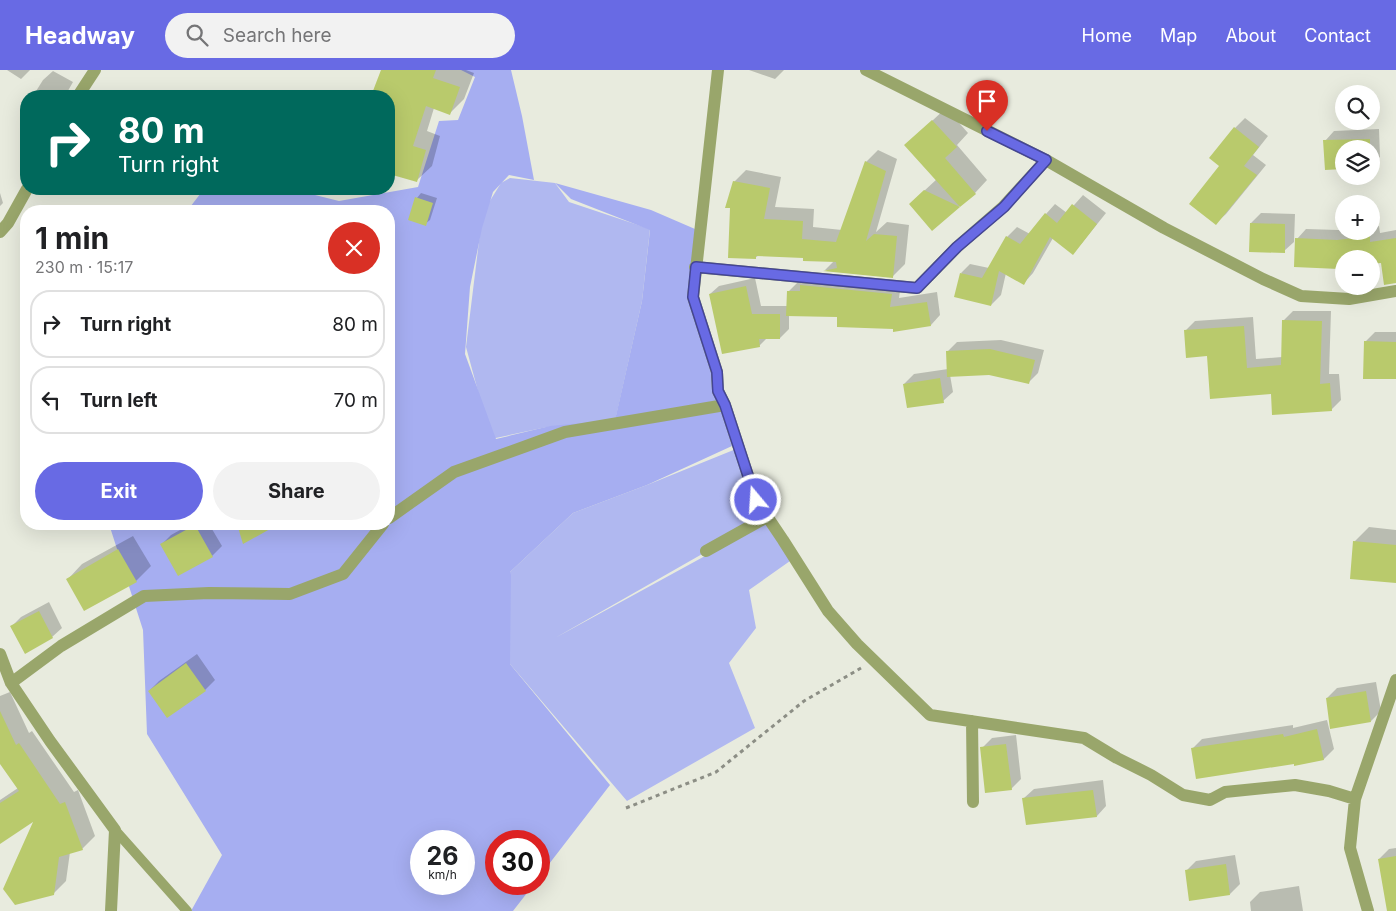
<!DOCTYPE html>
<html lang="en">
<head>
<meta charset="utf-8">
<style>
  body { margin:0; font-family:Inter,sans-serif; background:#f2f2f2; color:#202124; height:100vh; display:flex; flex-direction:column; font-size:19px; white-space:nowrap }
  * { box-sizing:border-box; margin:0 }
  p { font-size:16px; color:#757577 }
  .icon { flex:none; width:28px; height:28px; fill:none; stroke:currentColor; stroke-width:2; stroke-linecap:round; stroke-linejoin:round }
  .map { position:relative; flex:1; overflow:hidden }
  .side { position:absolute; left:20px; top:135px; width:375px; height:325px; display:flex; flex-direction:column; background:#fff; border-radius:20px; box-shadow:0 5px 20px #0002 }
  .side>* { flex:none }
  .top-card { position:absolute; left:20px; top:20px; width:375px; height:105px; border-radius:20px; box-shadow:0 5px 20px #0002; background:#00695c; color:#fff; overflow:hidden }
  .controls { position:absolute; left:1335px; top:15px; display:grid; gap:10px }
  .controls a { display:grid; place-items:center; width:45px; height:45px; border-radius:50%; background:#fff; box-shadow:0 5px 20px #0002; font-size:25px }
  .speed { position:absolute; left:410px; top:760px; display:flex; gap:10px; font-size:25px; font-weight:700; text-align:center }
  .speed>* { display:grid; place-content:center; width:65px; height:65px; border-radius:50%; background:#fff; box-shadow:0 5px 20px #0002; line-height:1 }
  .speed small { font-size:12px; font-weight:400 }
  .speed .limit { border:8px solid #d22; background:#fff; color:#111 }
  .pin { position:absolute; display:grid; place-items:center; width:42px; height:42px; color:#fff; margin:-51px -21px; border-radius:50% 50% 50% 0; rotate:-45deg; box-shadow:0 0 5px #0007 }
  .pin .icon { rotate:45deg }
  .me { position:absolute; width:55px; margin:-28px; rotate:342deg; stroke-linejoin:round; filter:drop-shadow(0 0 4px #0008) }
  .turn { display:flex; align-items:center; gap:18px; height:105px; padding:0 15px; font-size:22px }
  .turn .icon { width:65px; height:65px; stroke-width:2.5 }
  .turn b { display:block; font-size:35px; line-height:42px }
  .round { display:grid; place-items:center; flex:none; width:52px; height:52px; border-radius:26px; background:#f2f2f2 }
  .overview { display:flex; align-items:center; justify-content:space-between; height:85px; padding:0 15px }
  h1 { font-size:30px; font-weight:700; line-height:38px }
  .action { display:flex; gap:10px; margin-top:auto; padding:10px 15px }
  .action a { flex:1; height:58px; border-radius:30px; background:#686ae4; color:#fff; font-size:20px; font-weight:700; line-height:58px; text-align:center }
  .action a+a { background:#f2f2f2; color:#202124 }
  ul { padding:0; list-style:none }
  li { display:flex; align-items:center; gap:15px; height:68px; margin:0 10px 8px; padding:0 5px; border:2px solid #e0e0e0; border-radius:20px }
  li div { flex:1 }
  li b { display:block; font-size:19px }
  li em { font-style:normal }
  header { display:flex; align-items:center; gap:30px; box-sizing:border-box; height:70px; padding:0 25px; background:#686ae4; color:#fff }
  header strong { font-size:24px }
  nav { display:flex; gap:28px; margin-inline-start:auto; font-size:18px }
  .search { width:350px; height:45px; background:#f2f2f2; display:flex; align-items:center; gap:12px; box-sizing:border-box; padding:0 18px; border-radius:28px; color:#757577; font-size:19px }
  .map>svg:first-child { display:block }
</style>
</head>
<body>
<header>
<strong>Headway</strong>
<div class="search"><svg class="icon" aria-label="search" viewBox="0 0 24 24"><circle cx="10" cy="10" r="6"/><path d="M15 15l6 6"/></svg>Search here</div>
<nav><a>Home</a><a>Map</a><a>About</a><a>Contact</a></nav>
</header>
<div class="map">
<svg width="1396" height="841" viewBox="0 0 1396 841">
  <rect width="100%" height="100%" fill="#e8ebde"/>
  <!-- green -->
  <path fill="#b0b8f0" d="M 510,108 L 555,113 L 569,132 L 650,159 L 642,231 L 615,351 L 547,357 L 491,369 L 466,277 L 481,155 L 488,134 L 501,113 Z
    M 736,379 L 767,447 L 555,568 L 767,452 L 790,491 L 749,520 L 756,558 L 729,593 L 755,658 L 627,731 L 510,594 L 510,502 L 573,443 L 647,415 Z"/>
  <!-- forest -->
  <path fill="#a6aef1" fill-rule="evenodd" d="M 461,0 L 511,0 L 522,46 L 534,110 L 509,105 L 493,122 L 482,158 L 470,217 L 465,284 L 496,369 L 550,356 L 615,350 L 642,231 L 650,160 L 571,129 L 555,113 L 651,140 L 695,159 L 692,236 L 732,376 L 647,415 L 573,443 L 510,502 L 511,505 L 510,594 L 610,715 L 539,807 L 539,771 L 496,771 L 496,814 L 534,814 L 513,841 L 191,841 L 222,785 L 147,664 L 143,560 L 109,454 L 389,454 L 389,141 L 187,141 L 204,119 L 291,119 L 339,131 L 418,117 L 439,51 L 458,50 L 475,7 ZM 421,771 L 464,771 L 464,814 L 421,814 Z"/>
  <!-- shadow -->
  <path fill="#0003" d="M 7,0 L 30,0 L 21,9 Z
    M 382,0 L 466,0 L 474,3 L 464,29 L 450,43 L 434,38 L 427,61 L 440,66 L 432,96 L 417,110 L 391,103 L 389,105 L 389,49 L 399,39 L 389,36 L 389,26 L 373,26 Z
    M 749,0 L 784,0 L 775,9 Z
    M 53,1 L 73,12 L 65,26 L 33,26 L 43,10 Z
    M 946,38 L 968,63 L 957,75 L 987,110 L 975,123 L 932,159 L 910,134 L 937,109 L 919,63 Z
    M 1245,48 L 1268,66 L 1253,85 L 1266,95 L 1226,144 L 1216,153 L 1221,96 L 1211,88 L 1235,58 Z
    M 1379,59 L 1380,87 L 1371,96 L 1371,79 L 1344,79 L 1325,71 L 1334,61 Z
    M 878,80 L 897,89 L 876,162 L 887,152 L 909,155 L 905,194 L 893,206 L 825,200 L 834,191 L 804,187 L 759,185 L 755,188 L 734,112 L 746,100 L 781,107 L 775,137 L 814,139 L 813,157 L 842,160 L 866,92 Z
    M 0,123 L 3,133 L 0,136 Z
    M 421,123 L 437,128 L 430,150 L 425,154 L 417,128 Z
    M 1083,125 L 1106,143 L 1082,173 L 1073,183 L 1053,168 L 1033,203 L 1024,213 L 1006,203 L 1001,225 L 991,235 L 961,203 L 970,194 L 989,198 L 1007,167 L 1017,157 L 1030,164 L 1046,144 L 1055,134 L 1067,143 Z
    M 355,139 L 365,141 L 352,141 Z
    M 1261,143 L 1295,144 L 1294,172 L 1284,181 L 1251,153 Z
    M 1379,156 L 1380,163 L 1396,160 L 1396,196 L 1382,192 L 1297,169 L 1306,159 L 1371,161 L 1371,157 Z
    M 755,208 L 761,236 L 788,236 L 788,222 L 798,212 L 901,214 L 899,228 L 937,222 L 940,245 L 931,255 L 894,258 L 839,246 L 789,245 L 789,259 L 780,268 L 767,268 L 759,276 L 710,224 L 719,216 Z
    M 1293,241 L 1331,241 L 1329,304 L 1339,304 L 1341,330 L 1331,340 L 1272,323 L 1208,285 L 1186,260 L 1195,251 L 1253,247 L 1256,289 L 1282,287 L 1283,251 Z
    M 1375,262 L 1396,262 L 1396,308 L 1365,272 Z
    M 1001,270 L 1044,280 L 1038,303 L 1028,313 L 989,303 L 950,305 L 953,322 L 943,331 L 904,314 L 914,304 L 948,299 L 947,282 L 957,272 Z
    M 191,454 L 209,454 L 222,476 L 212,486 L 162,474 L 171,465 Z
    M 1369,457 L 1396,460 L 1396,511 L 1354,472 Z
    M 133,466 L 151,496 L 136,511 L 68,509 L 82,494 Z
    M 49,532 L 62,558 L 52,567 L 11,557 L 21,547 Z
    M 197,584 L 215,610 L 205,620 L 168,646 L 149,621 L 159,611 Z
    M 1376,612 L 1381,641 L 1371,651 L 1327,628 L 1337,618 Z
    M 10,622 L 29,663 L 32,661 L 74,722 L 78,720 L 95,766 L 82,779 L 70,782 L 66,811 L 53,824 L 36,748 L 0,772 L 0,730 L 18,718 L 0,691 L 0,626 Z
    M 1327,650 L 1334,679 L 1324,689 L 1295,695 L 1295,693 L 1192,679 L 1202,669 L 1293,655 L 1293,658 Z
    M 1016,665 L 1021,709 L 1011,719 L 982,678 L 992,668 Z
    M 1103,710 L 1106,736 L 1097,746 L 1024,728 L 1034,719 Z
    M 1396,778 L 1396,816 L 1379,789 L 1389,779 Z
    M 1235,785 L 1240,814 L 1230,824 L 1186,801 L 1196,791 Z
    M 1299,816 L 1303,841 L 1251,841 L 1250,832 L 1260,822 Z"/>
  <!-- building -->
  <path fill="#b9ca6c" d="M 381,0 L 436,0 L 433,8 L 460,17 L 450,45 L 426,36 L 413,76 L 426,80 L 417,112 L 389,104 L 389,26 L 371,26 Z
    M 932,50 L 957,77 L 945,88 L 976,124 L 960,137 L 904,75 Z
    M 1234,57 L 1259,77 L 1244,96 L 1257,105 L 1216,155 L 1189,134 L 1219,96 L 1209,88 Z
    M 1370,69 L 1370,79 L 1344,79 L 1344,99 L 1325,100 L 1323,70 Z
    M 865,91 L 886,101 L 866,171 L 874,164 L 897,166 L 893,208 L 823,201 L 837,198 L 836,192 L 803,191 L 803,188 L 756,186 L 756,189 L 728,188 L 730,138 L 725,138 L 733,111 L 770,118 L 764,149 L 803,151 L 802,169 L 836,172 Z
    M 924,120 L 960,137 L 932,161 L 909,134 Z
    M 415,127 L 433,133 L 426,156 L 408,150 Z
    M 1072,134 L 1097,154 L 1073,185 L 1050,167 L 1024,215 L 999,201 L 991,236 L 954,227 L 960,203 L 982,208 L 1006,166 L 1020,174 L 1045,143 L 1057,153 Z
    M 1250,153 L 1285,154 L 1285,183 L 1249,182 Z
    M 1370,166 L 1370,172 L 1396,168 L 1396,213 L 1384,215 L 1381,193 L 1371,194 L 1371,189 L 1344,189 L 1344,198 L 1339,199 L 1294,197 L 1295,168 L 1337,170 Z
    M 800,215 L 892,224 L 890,237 L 927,232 L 931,256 L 893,262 L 893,259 L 837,257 L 837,247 L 786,246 L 787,221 L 800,221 Z
    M 746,216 L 752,244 L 780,244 L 780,269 L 759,269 L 760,277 L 722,284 L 709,224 Z
    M 1282,250 L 1322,251 L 1320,314 L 1330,313 L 1332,341 L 1272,345 L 1271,324 L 1210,329 L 1207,286 L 1186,288 L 1184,260 L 1244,256 L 1247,298 L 1281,295 Z
    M 1364,271 L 1396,272 L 1396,309 L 1363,309 Z
    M 990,279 L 1035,290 L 1029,314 L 989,305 L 947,307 L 946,281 Z
    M 940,308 L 944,333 L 907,338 L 903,314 Z
    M 237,454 L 279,454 L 243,474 Z
    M 195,455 L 213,487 L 178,506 L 160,474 Z
    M 1353,471 L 1396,475 L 1396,513 L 1350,509 Z
    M 118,479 L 137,512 L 84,541 L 66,509 Z
    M 39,541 L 53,568 L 25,584 L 10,556 Z
    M 186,593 L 206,621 L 167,648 L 148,621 Z
    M 1366,621 L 1371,652 L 1330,659 L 1326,628 Z
    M 0,641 L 16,675 L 19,673 L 60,734 L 65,732 L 83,780 L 59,787 L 54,825 L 15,835 L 3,819 L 33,752 L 0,774 L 0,733 L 19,721 L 0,694 Z
    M 1317,659 L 1324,690 L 1294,696 L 1294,694 L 1196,709 L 1191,678 L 1283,664 L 1284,667 Z
    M 1006,674 L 1012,720 L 985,723 L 980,677 Z
    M 1093,720 L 1097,747 L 1026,755 L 1022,728 Z
    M 1396,786 L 1396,841 L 1387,841 L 1378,789 Z
    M 1226,794 L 1230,825 L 1189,831 L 1185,800 Z"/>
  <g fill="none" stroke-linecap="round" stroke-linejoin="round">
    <!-- path -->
    <path stroke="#8c8e85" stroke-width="3" stroke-dasharray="4 4" stroke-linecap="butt" d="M 626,738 L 716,702 L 804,631 L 861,598"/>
    <!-- service -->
    <path stroke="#99a66b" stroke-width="10" d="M 115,760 L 187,841"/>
    <!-- minor -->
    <path stroke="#99a66b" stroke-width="12" d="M 718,0 L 693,227 L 717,302 L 718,321 L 725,335 L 756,430 L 783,470 L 828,541 L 857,574 L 930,645 L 1084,668 L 1117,688 L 1151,705 L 1183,725 L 1210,730 L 1225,722 L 1295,715 L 1329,721 L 1355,729
      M 78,26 L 95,0
      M 0,162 L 8,153 L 27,119
      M 695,197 L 917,218 L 957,177 L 1003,137 L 1046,90
      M 389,448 L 454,402 L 565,362 L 725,335
      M 706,481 L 767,447
      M 0,584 L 11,613 L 50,671 L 115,760 L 111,841
      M 11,613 L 61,576 L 144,526 L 209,523 L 290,524 L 343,504 L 383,454
      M 972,651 L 973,732
      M 1368,841 L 1350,778 L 1355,729 L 1396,610"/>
    <!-- tertiary -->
    <path stroke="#99a66b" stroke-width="12" d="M 866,0 L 1046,90 L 1164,158 L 1263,209 L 1301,226 L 1349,229 L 1396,221"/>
  </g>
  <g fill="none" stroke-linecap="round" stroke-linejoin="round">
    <defs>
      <path id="route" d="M 756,430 L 725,335 L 718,321 L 717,302 L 693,227 L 696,197 L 917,218 L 957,177 L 1004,137 L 1046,90 L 987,61"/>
    </defs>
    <!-- route casing -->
    <use href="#route" stroke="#444594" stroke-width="12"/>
    <!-- route -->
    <use href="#route" stroke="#686ae4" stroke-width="9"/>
  </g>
</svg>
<div class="controls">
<a><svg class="icon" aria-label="search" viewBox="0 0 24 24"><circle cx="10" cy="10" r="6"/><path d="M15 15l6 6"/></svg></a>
<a><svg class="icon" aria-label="layers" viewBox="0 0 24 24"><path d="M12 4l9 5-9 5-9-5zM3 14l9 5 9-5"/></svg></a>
<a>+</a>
<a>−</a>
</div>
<div class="speed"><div>26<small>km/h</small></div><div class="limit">30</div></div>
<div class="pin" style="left:987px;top:61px;background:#d93025"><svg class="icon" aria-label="arrive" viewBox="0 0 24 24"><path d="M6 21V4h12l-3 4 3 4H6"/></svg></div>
<svg class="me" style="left:756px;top:430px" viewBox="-20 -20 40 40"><circle r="17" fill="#686ae4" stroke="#fff" stroke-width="3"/><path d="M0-11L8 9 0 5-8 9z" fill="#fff"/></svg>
<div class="top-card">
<div class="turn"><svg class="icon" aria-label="right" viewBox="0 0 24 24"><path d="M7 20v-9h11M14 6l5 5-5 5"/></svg><div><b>80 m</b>Turn right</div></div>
</div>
<section class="side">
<div class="overview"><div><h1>1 min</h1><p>230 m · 15:17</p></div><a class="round" style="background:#d93025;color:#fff"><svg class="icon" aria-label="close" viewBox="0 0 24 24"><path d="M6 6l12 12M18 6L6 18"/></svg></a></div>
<ul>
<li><svg class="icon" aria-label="right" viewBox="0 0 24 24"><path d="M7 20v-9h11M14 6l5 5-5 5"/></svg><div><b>Turn right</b></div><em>80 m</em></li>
<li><svg class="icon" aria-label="left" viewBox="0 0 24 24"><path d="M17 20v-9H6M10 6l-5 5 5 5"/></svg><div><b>Turn left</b></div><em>70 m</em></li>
</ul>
<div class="action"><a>Exit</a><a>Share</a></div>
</section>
</div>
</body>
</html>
